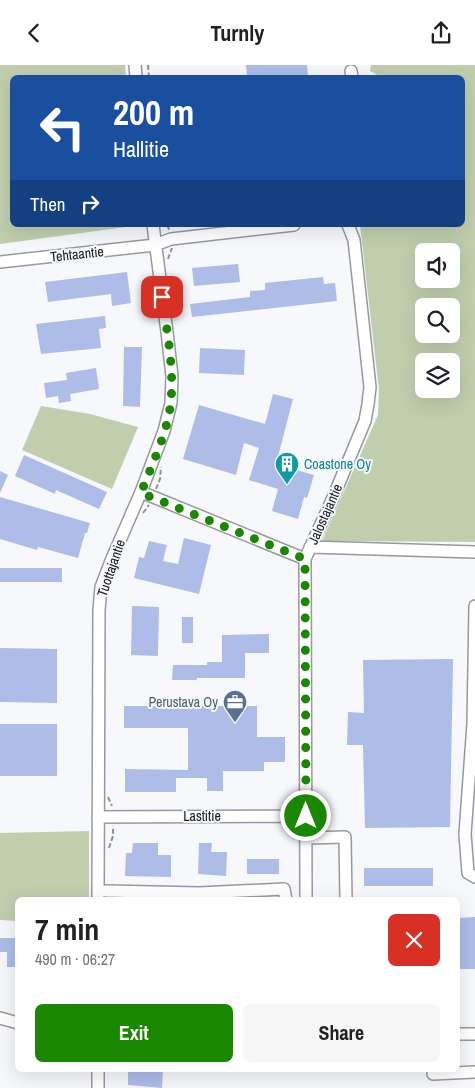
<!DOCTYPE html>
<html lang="en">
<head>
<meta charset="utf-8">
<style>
  body { margin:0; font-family:"Archivo Narrow",sans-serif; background:#f6f6f6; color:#202124; height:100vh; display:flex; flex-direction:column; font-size:19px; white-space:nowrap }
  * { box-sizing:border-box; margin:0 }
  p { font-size:16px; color:#757577 }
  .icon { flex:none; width:28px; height:28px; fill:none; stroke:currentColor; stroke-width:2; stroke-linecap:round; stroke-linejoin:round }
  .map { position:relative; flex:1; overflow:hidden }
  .drawer { position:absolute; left:15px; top:832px; width:445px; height:175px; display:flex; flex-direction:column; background:#fff; border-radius:8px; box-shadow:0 5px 20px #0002 }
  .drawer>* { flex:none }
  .banner { position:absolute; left:10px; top:10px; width:455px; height:152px; border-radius:8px; box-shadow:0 5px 20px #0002; background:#1a4fa0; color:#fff; overflow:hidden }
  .buttons { position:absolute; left:415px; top:178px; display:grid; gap:10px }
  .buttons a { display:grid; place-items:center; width:45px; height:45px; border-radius:8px; background:#fff; box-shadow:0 5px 20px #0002; font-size:25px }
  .pin { position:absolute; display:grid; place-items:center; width:42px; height:42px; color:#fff; margin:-21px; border-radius:10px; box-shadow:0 2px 8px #0006 }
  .me { position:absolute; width:55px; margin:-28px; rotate:0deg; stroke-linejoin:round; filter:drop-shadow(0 0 4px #0008) }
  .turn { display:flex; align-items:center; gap:18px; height:105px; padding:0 20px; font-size:22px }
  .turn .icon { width:65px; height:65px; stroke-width:2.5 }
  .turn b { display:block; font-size:35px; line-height:42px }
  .then { display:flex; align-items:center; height:48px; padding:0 20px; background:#0003; gap:10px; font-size:19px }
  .round { display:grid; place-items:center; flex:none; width:52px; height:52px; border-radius:8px; background:#f6f6f6 }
  .overview { display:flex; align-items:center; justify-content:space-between; height:85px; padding:0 20px }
  h1 { font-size:30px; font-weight:700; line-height:38px }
  .cta { display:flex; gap:10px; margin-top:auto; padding:10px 20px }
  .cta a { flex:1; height:58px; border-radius:8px; background:#1a8700; color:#fff; font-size:20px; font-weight:700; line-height:58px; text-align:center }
  .cta a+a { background:#f6f6f6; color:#202124 }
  header { display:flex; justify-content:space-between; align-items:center; height:65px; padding:0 20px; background:#fff; font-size:22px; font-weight:700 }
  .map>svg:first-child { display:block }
</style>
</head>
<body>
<header><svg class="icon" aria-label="back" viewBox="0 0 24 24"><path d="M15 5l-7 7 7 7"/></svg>Turnly<svg class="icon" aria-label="share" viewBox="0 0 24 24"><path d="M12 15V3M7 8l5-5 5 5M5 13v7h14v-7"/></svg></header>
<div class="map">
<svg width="475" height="1023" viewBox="0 0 475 1023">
  <rect width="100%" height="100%" fill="#f6f8fc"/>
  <!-- green -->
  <path fill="#c0ceae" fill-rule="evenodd" d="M 0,0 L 125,0 L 126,12 L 12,12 L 12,160 L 141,160 L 0,179 Z
    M 371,0 L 475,0 L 475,477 L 322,476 L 378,350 L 379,325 L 360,160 L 462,160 L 462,12 L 381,12 L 370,6 ZM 424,186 L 451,186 L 451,214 L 424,214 ZM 451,241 L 451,269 L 424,269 L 424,241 ZM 424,296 L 451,296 L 451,324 L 424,324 Z
    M 41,341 L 90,349 L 138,362 L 112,424 L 22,385 Z
    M 89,766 L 89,835 L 18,835 L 17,856 L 0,855 L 0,768 Z"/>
  <!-- building -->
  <path fill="#adbde8" d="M 246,0 L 307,0 L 308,12 L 247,12 Z
    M 238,199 L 240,217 L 194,221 L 192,203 Z
    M 127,207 L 131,238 L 112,241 L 111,229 L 48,237 L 45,217 Z
    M 323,212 L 324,219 L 335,218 L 337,236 L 192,252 L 190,239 L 250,232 L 250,226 L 265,225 L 265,218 Z
    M 105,251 L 106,263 L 99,264 L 101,283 L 41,289 L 36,259 Z
    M 124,282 L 142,282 L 140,342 L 123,341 Z
    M 200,283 L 245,285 L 244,310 L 199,308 Z
    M 96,303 L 99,324 L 70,329 L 71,336 L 59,338 L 58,331 L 46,333 L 44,318 L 67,315 L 66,308 Z
    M 273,329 L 293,334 L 276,399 L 314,410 L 307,433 L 304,432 L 298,454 L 272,446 L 278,424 L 249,415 L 259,383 L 244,378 L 236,410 L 183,394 L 199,340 L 265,359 Z
    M 24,390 L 107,427 L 99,444 L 56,425 L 55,429 L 15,411 Z
    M 0,406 L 8,410 L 0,428 Z
    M 0,432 L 90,458 L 87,468 L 85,468 L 78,493 L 38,482 L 37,485 L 0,474 Z
    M 184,473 L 211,480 L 199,529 L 134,513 L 139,492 L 144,493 L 149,476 L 167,480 L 163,496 L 178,499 Z
    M 0,503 L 62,503 L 62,517 L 0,517 Z
    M 132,541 L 159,542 L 158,591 L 131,590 Z
    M 182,552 L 193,552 L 193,578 L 182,578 Z
    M 269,569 L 269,588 L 245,588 L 245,613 L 197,613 L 197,615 L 172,615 L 173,600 L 207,600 L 207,597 L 222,597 L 222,570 Z
    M 0,583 L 57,584 L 57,638 L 0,637 Z
    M 453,594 L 450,762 L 365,763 L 363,680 L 347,680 L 348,647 L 364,648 L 363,595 Z
    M 124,641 L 257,641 L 257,672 L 285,672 L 285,697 L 264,697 L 264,706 L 223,706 L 223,726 L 207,726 L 207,713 L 176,713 L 176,727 L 125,727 L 125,704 L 188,705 L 188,663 L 124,663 Z
    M 0,659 L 57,659 L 57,711 L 0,711 Z
    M 133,778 L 158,778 L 158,790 L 171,790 L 171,812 L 125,811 L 126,788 L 132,788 Z
    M 199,778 L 212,778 L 211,787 L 227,787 L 226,811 L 198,809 Z
    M 247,794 L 279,794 L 279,809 L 247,809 Z
    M 364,803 L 433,803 L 433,821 L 364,821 Z
    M 475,852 L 475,904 L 458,904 L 458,853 Z
    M 0,873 L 18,873 L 18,902 L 7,902 L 7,887 L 0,887 Z
    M 128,1005 L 163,1005 L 162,1023 L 128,1020 Z"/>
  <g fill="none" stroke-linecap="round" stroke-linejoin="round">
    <defs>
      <path id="minor" d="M 135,0 L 136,12
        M 351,6 L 352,12
        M 0,197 L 155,180 L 171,174 L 294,160
        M 141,427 L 305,494
        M 310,482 L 475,487
        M 475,541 L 473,659 L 465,769 L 468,808 L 475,812
        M 98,752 L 306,751
        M 306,773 L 345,772 L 346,835
        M 106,826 L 199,828 L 284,824 L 286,835
        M 98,835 L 99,545 L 101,522 L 111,496 L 141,427 L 164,366 L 171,338 L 172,311 L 167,267 L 153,160
        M 306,835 L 305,494 L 332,435 L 365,356 L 368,339 L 370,322 L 354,175 L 348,160
        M 0,953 L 18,958
        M 458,969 L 475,969
        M 433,1009 L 475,1007
        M 98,1023 L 98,1005"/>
    </defs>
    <!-- minor casing -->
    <use href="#minor" stroke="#98999e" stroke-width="14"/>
    <!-- path -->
    <path stroke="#909294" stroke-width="2" stroke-dasharray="5 2.5" stroke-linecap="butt" d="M 148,0 L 149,12
      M 167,160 L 170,166
      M 168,194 L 172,183
      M 156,424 L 160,414 L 161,402
      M 143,448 L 149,440
      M 108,732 L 112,741
      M 109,783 L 113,771 L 113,761"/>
    <!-- minor -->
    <use href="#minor" stroke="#fff" stroke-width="11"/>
  </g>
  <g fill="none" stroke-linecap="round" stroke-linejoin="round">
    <!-- route -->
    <path stroke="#1a8700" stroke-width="9" stroke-dasharray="0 16.2" d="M 162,232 C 167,266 174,302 171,336 C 168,367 152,399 141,428 L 305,494 L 306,751"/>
  </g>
  <!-- icons -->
  <defs>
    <symbol id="building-pin" viewBox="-11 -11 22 30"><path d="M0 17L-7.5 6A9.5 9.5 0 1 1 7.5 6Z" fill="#0f9aa8" stroke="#f6f8fc"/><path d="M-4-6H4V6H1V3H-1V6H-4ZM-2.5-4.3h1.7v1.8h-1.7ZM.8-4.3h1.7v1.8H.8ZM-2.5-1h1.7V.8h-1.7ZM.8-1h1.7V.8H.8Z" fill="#fff"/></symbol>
    <symbol id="office-pin" viewBox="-11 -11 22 30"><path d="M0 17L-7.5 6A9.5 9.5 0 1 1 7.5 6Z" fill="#5c6f8a" stroke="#f6f8fc"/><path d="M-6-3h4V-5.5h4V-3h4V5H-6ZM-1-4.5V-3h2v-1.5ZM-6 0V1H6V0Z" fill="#fff"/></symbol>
  </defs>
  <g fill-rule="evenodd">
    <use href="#building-pin" x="273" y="385" width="28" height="38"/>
    <use href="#office-pin" x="221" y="623" width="28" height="38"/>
  </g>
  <g text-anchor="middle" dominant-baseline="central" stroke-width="4" stroke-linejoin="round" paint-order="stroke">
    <!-- street labels -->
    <g font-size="14" fill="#191a1b" stroke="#f6f8fc">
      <text transform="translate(77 189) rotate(-6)">Tehtaantie</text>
      <text transform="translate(325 449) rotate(-66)">Jalostajantie</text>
      <text transform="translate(111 503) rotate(-71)">Tuottajantie</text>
      <text x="202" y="751">Lastitie</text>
    </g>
    <!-- culture labels -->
    <g font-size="14" fill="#0d838f" stroke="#f6f8fc" text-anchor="start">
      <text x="304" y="399">Coastone Oy</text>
    </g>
    <!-- service labels -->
    <g font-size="14" fill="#4e5e75" stroke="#f6f8fc" text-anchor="end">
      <text x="218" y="637">Perustava Oy</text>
    </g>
  </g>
</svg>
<div class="buttons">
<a><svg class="icon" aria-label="sound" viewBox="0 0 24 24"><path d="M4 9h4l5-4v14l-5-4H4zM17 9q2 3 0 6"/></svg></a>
<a><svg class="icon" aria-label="search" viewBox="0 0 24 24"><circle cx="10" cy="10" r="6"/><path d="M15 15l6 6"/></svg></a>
<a><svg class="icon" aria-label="layers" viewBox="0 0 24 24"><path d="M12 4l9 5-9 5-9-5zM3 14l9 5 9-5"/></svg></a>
</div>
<div class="pin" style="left:162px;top:232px;background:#d93025"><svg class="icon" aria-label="arrive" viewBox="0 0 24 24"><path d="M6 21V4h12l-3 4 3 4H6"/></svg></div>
<svg class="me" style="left:306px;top:751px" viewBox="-20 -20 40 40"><circle r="17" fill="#1a8700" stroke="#fff" stroke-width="3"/><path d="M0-11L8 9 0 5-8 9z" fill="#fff"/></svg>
<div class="banner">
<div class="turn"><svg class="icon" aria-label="left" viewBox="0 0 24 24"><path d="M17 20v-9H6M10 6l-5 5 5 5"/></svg><div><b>200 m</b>Hallitie</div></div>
<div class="then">Then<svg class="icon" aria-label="right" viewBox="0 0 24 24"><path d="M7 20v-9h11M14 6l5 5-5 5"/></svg></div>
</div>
<section class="drawer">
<div class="overview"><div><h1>7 min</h1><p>490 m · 06:27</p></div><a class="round" style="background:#d93025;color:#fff"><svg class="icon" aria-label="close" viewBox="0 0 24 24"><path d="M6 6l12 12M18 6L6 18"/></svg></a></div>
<div class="cta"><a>Exit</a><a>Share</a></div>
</section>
</div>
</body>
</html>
